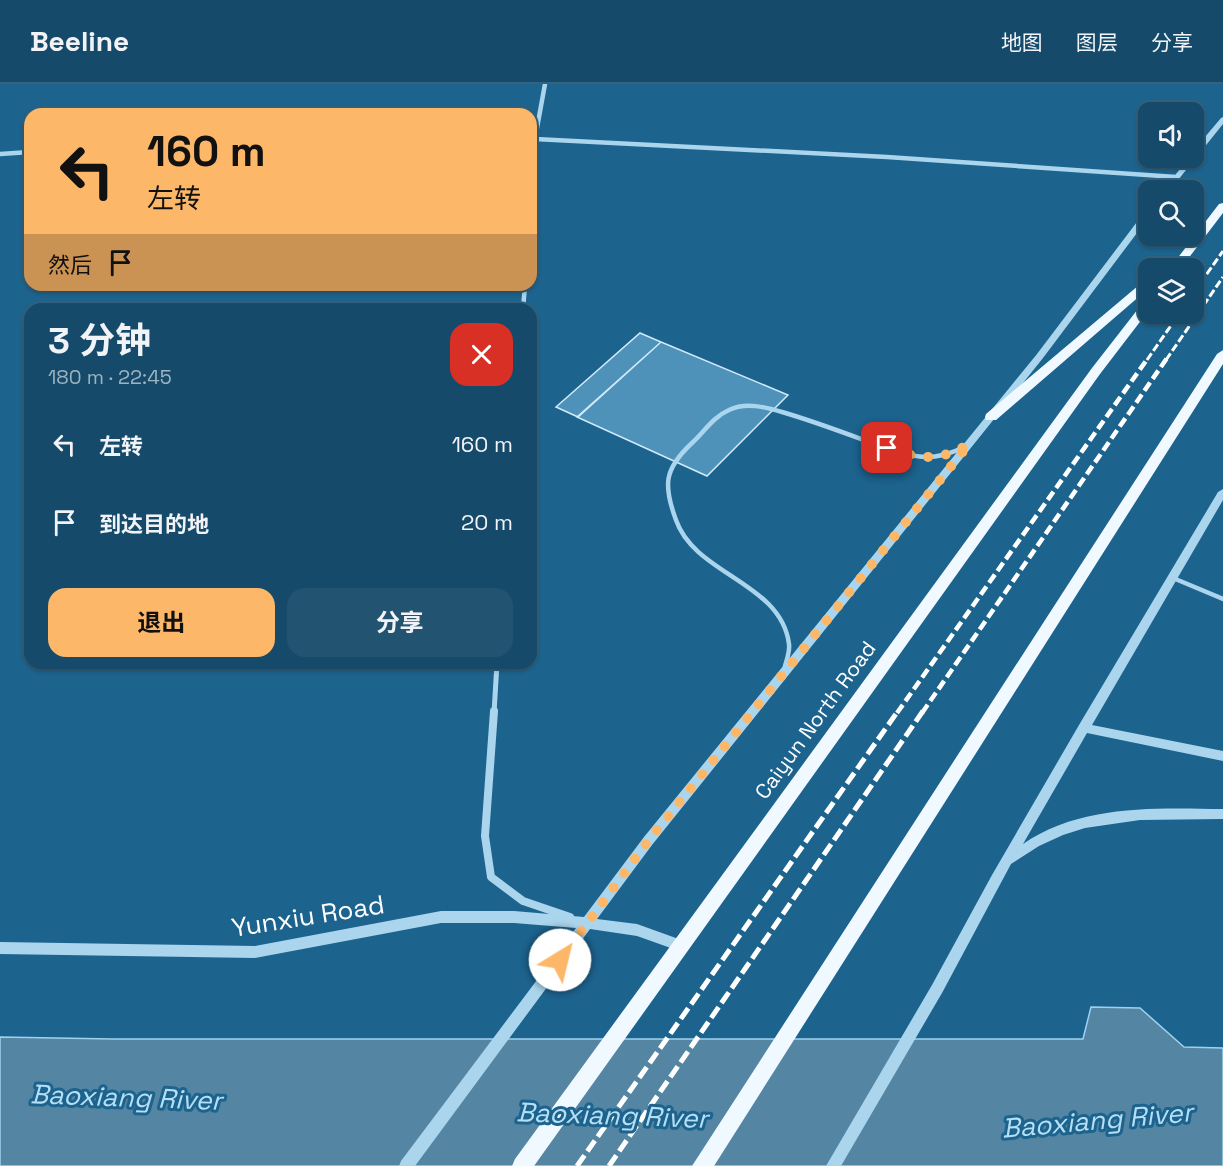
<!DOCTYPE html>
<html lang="zh">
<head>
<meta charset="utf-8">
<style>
  body { margin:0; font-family:"Space Grotesk","Noto Sans SC",sans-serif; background:#225472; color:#f1f3f6; height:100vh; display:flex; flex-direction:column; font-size:22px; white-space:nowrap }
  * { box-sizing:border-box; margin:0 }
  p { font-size:20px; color:#9db3c1 }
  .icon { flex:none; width:33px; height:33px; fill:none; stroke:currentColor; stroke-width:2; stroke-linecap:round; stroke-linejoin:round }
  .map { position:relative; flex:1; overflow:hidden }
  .drawer { position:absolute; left:24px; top:219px; width:513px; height:366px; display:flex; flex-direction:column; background:#154a6a; border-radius:18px; box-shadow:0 2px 4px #0004,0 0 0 2px #34627e }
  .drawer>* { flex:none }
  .guide { position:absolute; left:24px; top:24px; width:513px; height:183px; border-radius:18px; box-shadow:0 2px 4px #0004,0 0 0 2px #34627e; background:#fdb768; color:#111; overflow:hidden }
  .tools { position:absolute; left:1138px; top:18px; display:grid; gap:12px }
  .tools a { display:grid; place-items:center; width:66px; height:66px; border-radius:12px; background:#154a6a; box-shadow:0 2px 4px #0004,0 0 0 2px #34627e; font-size:30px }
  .pin { position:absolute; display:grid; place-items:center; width:51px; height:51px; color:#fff; margin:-26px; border-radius:12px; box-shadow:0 3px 9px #0006 }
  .me { position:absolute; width:66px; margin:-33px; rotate:36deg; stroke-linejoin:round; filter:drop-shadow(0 0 4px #0008) }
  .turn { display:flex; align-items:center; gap:21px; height:126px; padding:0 24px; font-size:27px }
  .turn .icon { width:78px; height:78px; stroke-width:2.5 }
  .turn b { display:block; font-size:42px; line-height:51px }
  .then { display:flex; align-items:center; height:57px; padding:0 24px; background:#0003; gap:12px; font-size:22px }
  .round { display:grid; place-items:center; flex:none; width:63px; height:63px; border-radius:18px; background:#225472 }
  .headline { display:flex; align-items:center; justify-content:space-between; height:102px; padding:0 24px }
  h1 { font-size:36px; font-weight:700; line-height:45px }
  .button { display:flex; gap:12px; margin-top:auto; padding:12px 24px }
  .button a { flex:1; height:69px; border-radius:18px; background:#fdb768; color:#111; font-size:24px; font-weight:700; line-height:69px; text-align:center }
  .button a+a { background:#225472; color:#f1f3f6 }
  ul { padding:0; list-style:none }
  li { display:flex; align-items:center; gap:18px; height:78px; padding:0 24px }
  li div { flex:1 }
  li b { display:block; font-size:22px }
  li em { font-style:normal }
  header { display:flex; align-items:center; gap:36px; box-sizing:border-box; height:84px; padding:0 30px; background:#154a6a; border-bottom:2px solid #34627e }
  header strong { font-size:28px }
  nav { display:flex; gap:33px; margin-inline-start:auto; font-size:21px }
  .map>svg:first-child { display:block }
</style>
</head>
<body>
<header>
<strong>Beeline</strong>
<nav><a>地图</a><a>图层</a><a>分享</a></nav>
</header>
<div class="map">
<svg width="1223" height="1082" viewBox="0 0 1223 1082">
  <rect width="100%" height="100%" fill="#1c638e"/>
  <!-- water -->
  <path fill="#5485a2" stroke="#9dd2ef" stroke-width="1.5" d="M 1091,923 L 1140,924 L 1184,963 L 1223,964 L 1223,1082 L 0,1082 L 0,953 L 112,955 L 1083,955 Z"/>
  <!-- building -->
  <path fill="#4e91b9" stroke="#d0eaf9" stroke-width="1.5" d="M 640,249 L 661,258 L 578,333 L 556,323 Z
    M 661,258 L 788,311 L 707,392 L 577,333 Z"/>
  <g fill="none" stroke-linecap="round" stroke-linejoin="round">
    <!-- service -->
    <path stroke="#aad5ed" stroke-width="4.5" d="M 1173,494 L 1223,515
      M 785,582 C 787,575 790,567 789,560 C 781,498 695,491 676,436 C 663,401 664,385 692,359 C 704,348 713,333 729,326 C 746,318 765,323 782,328 C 813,337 842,348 872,359 C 889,365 907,372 925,373 C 939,373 951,370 964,363"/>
    <!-- minor-far2 -->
    <path stroke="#aad5ed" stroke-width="4.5" d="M 545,0 L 535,55 L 887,73 L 1176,93
      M 531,55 L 535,55 L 531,114
      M 0,70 L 30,68
      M 523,225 L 525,201"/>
    <!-- minor-far1 -->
    <path stroke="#aad5ed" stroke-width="5" d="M 494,629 L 497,579"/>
    <!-- minor -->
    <path stroke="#aad5ed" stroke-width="8" d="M 494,627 L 485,752 L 491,793 L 523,817 L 570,833"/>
    <!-- tertiary -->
    <path fill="#aad5ed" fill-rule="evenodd" d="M 1223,33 L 1223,40 L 1170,106 L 1163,106 L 1189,74 L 1194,74 L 1194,66 L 1221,34 Z
      M 1146,126 L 1149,126 L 1149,133 L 1043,274 L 652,761 L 597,835 L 637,840 L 687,858 L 688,862 L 687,866 L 682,868 L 637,852 L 590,845 L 415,1082 L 399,1082 L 401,1077 L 576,844 L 514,839 L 441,839 L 255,874 L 0,870 L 0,858 L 255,862 L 441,827 L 514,827 L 584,833 L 644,753 L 1037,270 Z
      M 1223,405 L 1223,416 L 1092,641 L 1223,667 L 1223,677 L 1087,649 L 1023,760 C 1080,720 1157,724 1223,725 L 1223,735 L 1140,736 L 1085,744 L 1063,751 L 1039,762 L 1011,780 L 942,909 L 841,1082 L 826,1082 L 932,901 L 992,791 L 1079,641 L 1218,408 Z"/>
    <!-- primary -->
    <path fill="#f0f9ff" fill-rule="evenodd" d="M 1223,119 L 1223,129 L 1181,184 L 1170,184 L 1219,120 Z
      M 1149,195 L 1149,204 L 996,336 L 986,336 L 985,333 L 986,330 L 1145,196 Z
      M 1149,214 L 1149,226 L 1100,290 L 534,1082 L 512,1082 L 515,1075 L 1092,284 L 1145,216 Z
      M 1223,266 L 1223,280 L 714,1082 L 692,1082 L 1217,270 Z"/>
    <!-- rail-far2 -->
    <path stroke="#fff" stroke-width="3" stroke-dasharray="8 3" stroke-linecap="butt" d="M 1194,208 L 1223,167
      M 1147,276 L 1179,230
      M 1166,276 L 1223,193"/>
    <!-- rail-far1 -->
    <path stroke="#fff" stroke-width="4.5" stroke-dasharray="10 4.5" stroke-linecap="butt" d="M 897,629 L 1148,274
      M 922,629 L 1167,274"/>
    <!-- rail -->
    <path stroke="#fff" stroke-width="5" stroke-dasharray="13 5" stroke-linecap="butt" d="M 577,1082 L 898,627
      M 609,1082 L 923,627"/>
  </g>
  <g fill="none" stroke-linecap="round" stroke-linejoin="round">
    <!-- route -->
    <path stroke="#fdb768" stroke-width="10" stroke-dasharray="0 18" d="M 560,876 L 648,757 L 969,360 C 939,378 919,375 887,364"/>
  </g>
  <g text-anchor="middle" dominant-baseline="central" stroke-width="6" stroke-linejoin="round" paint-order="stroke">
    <!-- street labels -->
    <g font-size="21" fill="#fff" stroke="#1c638e">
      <text transform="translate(815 636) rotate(-54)">Caiyun North Road</text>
    </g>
    <!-- near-street labels -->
    <g font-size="26" fill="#fff" stroke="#1c638e">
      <text transform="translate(308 832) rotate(-9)">Yunxiu Road</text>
    </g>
    <!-- near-water labels -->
    <g font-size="27" font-style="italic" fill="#b6def4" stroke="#1c638e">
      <text transform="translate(126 1013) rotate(2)">Baoxiang River</text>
      <text transform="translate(612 1031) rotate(2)">Baoxiang River</text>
      <text transform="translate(1097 1036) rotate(-5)">Baoxiang River</text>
    </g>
  </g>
</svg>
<div class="tools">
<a><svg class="icon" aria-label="sound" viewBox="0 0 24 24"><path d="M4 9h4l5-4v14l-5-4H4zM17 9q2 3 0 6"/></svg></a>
<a><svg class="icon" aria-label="search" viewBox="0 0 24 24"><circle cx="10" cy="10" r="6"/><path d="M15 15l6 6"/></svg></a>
<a><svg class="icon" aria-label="layers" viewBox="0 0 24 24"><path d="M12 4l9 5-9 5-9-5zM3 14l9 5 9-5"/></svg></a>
</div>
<div class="pin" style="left:887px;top:364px;background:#d93025"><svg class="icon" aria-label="arrive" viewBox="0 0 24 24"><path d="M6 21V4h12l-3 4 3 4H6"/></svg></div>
<svg class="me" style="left:560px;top:876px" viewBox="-20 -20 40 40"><circle r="19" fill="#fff"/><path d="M0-13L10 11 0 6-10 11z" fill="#fdb768"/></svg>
<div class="guide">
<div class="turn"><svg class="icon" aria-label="left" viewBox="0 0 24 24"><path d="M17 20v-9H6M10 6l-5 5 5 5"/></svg><div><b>160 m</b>左转</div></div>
<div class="then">然后<svg class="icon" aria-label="arrive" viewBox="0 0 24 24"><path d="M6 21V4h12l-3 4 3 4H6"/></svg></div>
</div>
<section class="drawer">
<div class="headline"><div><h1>3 分钟</h1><p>180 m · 22:45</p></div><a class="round" style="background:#d93025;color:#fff"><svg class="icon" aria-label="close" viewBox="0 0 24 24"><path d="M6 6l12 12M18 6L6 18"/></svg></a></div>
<ul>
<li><svg class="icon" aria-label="left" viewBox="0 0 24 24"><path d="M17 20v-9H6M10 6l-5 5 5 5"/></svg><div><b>左转</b></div><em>160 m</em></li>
<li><svg class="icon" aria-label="arrive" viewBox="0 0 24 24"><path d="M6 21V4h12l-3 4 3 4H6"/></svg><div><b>到达目的地</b></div><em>20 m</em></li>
</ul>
<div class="button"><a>退出</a><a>分享</a></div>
</section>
</div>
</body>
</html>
